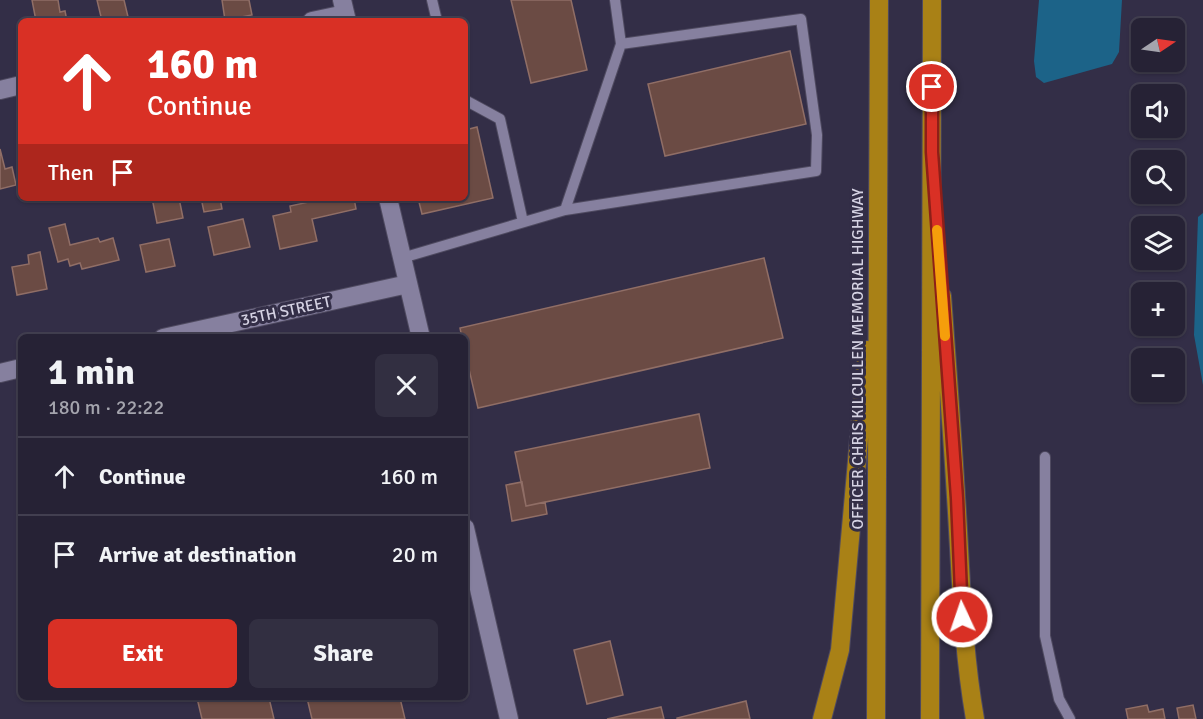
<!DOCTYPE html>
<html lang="en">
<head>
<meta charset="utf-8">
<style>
  body { margin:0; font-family:Signika,sans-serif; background:#322f41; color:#f1f3f6; height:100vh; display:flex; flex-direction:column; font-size:22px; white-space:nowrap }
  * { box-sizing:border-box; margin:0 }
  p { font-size:20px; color:#a4a4ad }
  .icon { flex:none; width:33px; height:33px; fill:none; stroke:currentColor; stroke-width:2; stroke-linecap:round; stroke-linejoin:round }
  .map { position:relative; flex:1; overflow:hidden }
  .details { position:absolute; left:18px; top:334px; width:450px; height:366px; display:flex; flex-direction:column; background:#262235; border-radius:9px; box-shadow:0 2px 4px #0004,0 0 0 2px #423f50 }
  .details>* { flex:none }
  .hud { position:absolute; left:18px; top:18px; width:450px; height:183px; border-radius:9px; box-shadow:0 2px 4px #0004,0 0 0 2px #423f50; background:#d93025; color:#fff; overflow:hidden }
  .needle { width:39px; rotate:77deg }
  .tools { position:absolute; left:1131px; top:18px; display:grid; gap:12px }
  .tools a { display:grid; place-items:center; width:54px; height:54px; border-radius:9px; background:#262235; box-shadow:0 2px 4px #0004,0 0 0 2px #423f50; font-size:30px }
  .pin { position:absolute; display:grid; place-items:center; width:51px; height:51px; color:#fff; margin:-26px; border:3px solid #fff; border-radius:50%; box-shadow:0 2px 6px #0007 }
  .me { position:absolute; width:66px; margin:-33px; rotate:357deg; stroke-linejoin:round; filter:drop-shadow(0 0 4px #0008) }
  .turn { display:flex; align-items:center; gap:21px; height:126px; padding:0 30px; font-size:27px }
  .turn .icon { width:78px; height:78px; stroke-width:2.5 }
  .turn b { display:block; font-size:42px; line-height:51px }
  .then { display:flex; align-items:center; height:57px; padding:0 30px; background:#0003; gap:12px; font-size:22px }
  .round { display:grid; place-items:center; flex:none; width:63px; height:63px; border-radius:9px; background:#322f41 }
  .overview { display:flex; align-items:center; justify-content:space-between; height:102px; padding:0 30px }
  h1 { font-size:36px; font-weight:700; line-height:45px }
  .cta { display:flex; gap:12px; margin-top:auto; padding:12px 30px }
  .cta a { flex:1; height:69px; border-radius:9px; background:#d93025; color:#fff; font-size:24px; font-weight:700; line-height:69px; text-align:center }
  .cta a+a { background:#322f41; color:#f1f3f6 }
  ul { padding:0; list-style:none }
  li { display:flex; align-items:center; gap:18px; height:78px; padding:0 30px; border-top:2px solid #423f50 }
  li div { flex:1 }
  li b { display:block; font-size:22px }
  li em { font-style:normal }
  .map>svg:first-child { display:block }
</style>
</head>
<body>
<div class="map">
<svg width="1203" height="719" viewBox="0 0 1203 719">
  <rect width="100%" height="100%" fill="#332e47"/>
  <!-- water -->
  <path fill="#1c6388" d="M 1039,0 L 1122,0 L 1119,52 L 1112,64 L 1044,83 L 1036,77 L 1034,61 Z
    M 1203,213 L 1203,385 L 1194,335 L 1198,217 Z"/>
  <!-- building -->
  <path fill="#6b4b44" stroke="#906e66" stroke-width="1.5" d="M 32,0 L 58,0 L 60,12 L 65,11 L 67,21 L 36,21 Z
    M 97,0 L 124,0 L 129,21 L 102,21 Z
    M 222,0 L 249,0 L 252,15 L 225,20 Z
    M 511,0 L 571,0 L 587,70 L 531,83 Z
    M 790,51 L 806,124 L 665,156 L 648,84 Z
    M 477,127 L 493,198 L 422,214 L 418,198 L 465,198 L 465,130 Z
    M 0,149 L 5,169 L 12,167 L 16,185 L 0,189 Z
    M 152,198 L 179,198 L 183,218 L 157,223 Z
    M 201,198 L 220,198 L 222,209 L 204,212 Z
    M 308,198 L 354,198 L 356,209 L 312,219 L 317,241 L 280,249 L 273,216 L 291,212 L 290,206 L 309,202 Z
    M 243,219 L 250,247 L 214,255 L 208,227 Z
    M 65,224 L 70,245 L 98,238 L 100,242 L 113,238 L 119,260 L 82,269 L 80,263 L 70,266 L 68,259 L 58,262 L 49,228 Z
    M 169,239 L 175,266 L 146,272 L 140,245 Z
    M 40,252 L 47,289 L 17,295 L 12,267 L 29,264 L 28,255 Z
    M 764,258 L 783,338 L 478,408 L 465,352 L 465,338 L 462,338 L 460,328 Z
    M 699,414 L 710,468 L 526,506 L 515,452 Z
    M 522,482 L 526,506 L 545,502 L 547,514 L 512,521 L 506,485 Z
    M 610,641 L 623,695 L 587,704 L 574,650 Z
    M 197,698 L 269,698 L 274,719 L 202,719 Z
    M 307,698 L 400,698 L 405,719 L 312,719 Z
    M 746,701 L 750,719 L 677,719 L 677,718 Z
    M 1147,705 L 1149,712 L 1163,709 L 1165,719 L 1128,719 L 1126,709 Z
    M 1193,705 L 1196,719 L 1179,719 L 1177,708 Z
    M 661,707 L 664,719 L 607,719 Z"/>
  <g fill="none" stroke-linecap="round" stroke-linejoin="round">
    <defs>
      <path id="lane" d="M 432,0 L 437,21
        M 465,100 L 500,119 L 523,222
        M 565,210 L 816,171 L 817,135 L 801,19 L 621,44
        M 402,258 L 565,210 L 621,44 L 615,0
        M 1045,457 L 1045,636 L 1059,699 L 1070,719"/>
      <path id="street" d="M 312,21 L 345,14
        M 0,90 L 21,85"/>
      <path id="secondary" d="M 342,0 L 347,21
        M 388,198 L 421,338
        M 163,338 L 408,284
        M 0,373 L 21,368
        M 465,528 L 509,719"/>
      <path id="highway" d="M 942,296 C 947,363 952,430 956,497 C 961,571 962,645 975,719
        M 822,719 L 840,650 L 867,350
        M 876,719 L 879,0
        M 930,719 L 932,0"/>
    </defs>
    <!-- lane casing -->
    <use href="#lane" stroke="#4f4a60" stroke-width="12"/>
    <!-- street casing -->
    <use href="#street" stroke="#4f4a60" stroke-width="20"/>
    <!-- secondary casing -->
    <use href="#secondary" stroke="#4f4a60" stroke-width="20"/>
    <!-- highway casing -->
    <use href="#highway" stroke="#4f4a60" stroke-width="20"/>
    <!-- lane -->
    <use href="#lane" stroke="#86809f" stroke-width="10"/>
    <!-- street -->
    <use href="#street" stroke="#86809f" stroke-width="18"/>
    <!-- secondary -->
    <use href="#secondary" stroke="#86809f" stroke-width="18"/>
    <!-- highway -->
    <use href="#highway" stroke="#a98116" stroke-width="18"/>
  </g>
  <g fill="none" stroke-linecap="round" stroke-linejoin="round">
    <defs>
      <path id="route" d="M 932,87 L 932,152 L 957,498 L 962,617"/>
    </defs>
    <!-- route casing -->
    <use href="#route" stroke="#8d1f18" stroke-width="15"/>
    <!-- route -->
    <use href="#route" stroke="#d93025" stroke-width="10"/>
    <!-- slow -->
    <path stroke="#f59e0b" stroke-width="10" d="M 937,230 L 945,336"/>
  </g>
  <g text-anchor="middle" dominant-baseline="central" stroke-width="6" stroke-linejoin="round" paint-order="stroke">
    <!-- street labels -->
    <g font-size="16" fill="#d5d2e3" stroke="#332e47">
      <text transform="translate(286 311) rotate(-12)">35TH STREET</text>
      <text transform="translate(858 359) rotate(-90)">OFFICER CHRIS KILCULLEN MEMORIAL HIGHWAY</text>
    </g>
  </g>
</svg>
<div class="tools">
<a><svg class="needle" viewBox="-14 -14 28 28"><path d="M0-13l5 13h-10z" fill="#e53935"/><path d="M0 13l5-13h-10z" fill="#a4a4ad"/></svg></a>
<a><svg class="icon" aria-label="sound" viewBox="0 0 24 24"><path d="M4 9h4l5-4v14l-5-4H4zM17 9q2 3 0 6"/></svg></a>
<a><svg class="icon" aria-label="search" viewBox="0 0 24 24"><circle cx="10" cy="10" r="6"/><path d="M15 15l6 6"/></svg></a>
<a><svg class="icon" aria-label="layers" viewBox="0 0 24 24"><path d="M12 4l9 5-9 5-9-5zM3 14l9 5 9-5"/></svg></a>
<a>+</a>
<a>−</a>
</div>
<div class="pin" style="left:932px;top:87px;background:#d93025"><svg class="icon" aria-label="arrive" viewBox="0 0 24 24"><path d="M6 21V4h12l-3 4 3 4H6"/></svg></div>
<svg class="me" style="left:962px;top:617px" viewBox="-20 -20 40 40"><circle r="17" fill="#d93025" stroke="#fff" stroke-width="3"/><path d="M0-11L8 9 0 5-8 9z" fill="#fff"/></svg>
<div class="hud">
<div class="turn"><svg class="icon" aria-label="ahead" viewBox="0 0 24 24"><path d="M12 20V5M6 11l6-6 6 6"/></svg><div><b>160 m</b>Continue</div></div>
<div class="then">Then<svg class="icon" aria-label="arrive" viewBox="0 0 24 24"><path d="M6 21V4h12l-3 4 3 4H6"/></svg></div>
</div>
<section class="details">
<div class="overview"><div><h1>1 min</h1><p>180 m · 22:22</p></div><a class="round"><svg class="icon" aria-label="close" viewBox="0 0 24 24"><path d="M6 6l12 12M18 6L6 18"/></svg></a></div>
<ul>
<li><svg class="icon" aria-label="ahead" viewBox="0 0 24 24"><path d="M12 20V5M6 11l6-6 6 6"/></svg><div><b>Continue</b></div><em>160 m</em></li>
<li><svg class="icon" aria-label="arrive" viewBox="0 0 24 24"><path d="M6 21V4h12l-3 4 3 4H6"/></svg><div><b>Arrive at destination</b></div><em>20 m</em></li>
</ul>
<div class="cta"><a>Exit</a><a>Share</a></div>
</section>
</div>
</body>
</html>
